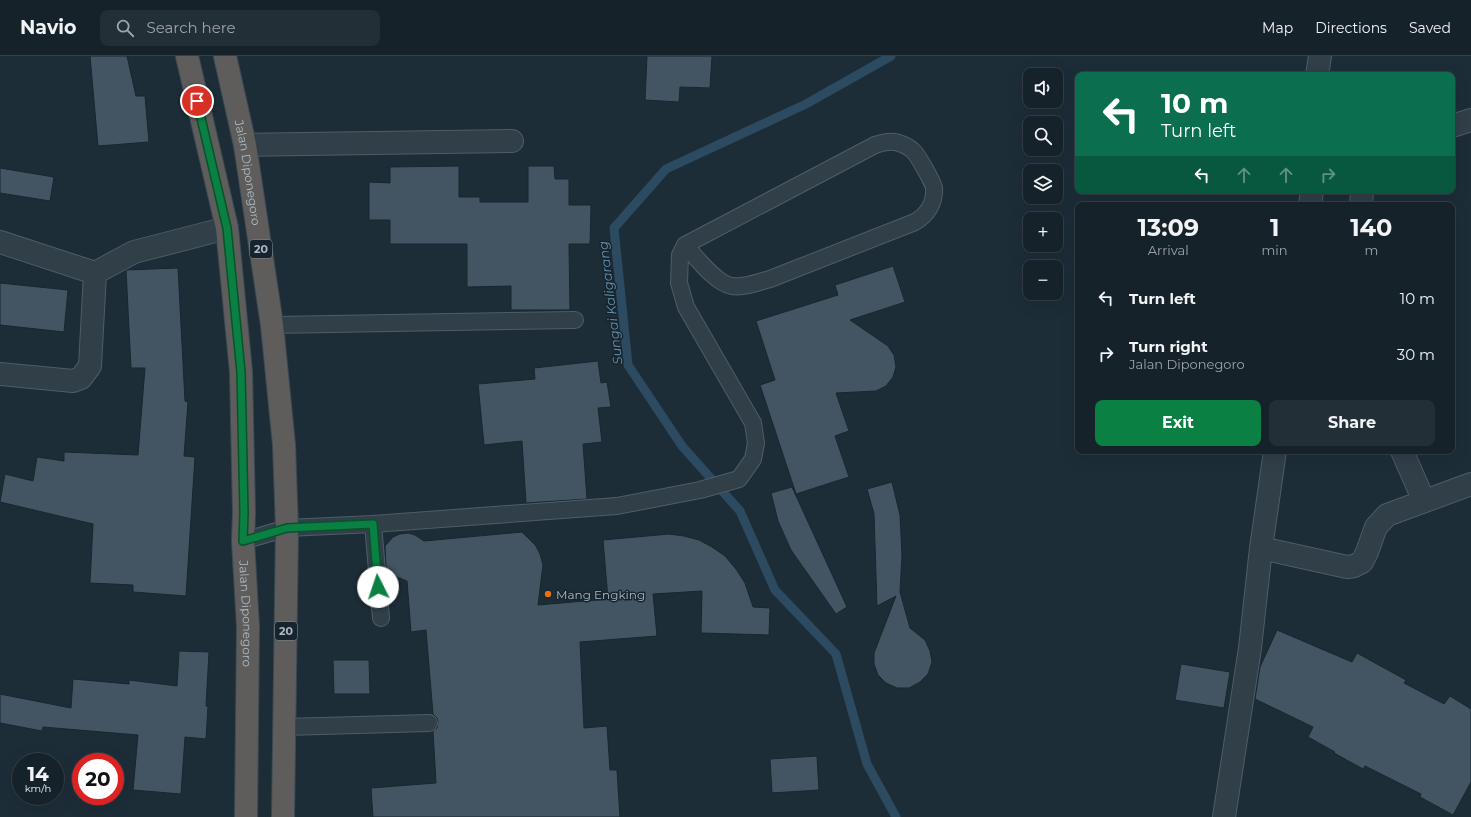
<!DOCTYPE html>
<html lang="en">
<head>
<meta charset="utf-8">
<style>
  body { margin:0; font-family:Montserrat,sans-serif; background:#232f36; color:#f1f3f6; height:100vh; display:flex; flex-direction:column; font-size:15px; white-space:nowrap }
  * { box-sizing:border-box; margin:0 }
  p { font-size:13px; color:#9ea4a8 }
  .icon { flex:none; width:22px; height:22px; fill:none; stroke:currentColor; stroke-width:2; stroke-linecap:round; stroke-linejoin:round }
  .map { position:relative; flex:1; overflow:hidden }
  .drawer { position:absolute; left:1075px; top:146px; width:380px; height:252px; display:flex; flex-direction:column; background:#16222a; border-radius:8px; box-shadow:0 4px 16px #0002,0 0 0 1px #353f47 }
  .drawer>* { flex:none }
  .banner { position:absolute; left:1075px; top:16px; width:380px; height:122px; border-radius:8px; box-shadow:0 4px 16px #0002,0 0 0 1px #353f47; background:#0b6e4f; color:#fff; overflow:hidden }
  .tools { position:absolute; left:1023px; top:12px; display:grid; gap:8px }
  .tools a { display:grid; place-items:center; width:40px; height:40px; border-radius:8px; background:#16222a; box-shadow:0 4px 16px #0002,0 0 0 1px #353f47; font-size:20px }
  .speed { position:absolute; left:12px; top:697px; display:flex; gap:8px; font-size:20px; font-weight:700; text-align:center }
  .speed>* { display:grid; place-content:center; width:52px; height:52px; border-radius:50%; background:#16222a; box-shadow:0 4px 16px #0002,0 0 0 1px #353f47; line-height:1 }
  .speed small { font-size:10px; font-weight:400 }
  .speed .limit { border:6px solid #d22; background:#fff; color:#111 }
  .pin { position:absolute; display:grid; place-items:center; width:34px; height:34px; color:#fff; margin:-17px; border:2px solid #fff; border-radius:50%; box-shadow:0 1px 4px #0007 }
  .me { position:absolute; width:44px; margin:-22px; rotate:356deg; stroke-linejoin:round; filter:drop-shadow(0 0 3px #0008) }
  .turn { display:flex; align-items:center; gap:14px; height:84px; padding:0 20px; font-size:18px }
  .turn .icon { width:52px; height:52px; stroke-width:2.5 }
  .turn b { display:block; font-size:28px; line-height:34px }
  .lanes { display:flex; align-items:center; height:38px; padding:0 20px; background:#0003; justify-content:center; gap:20px; direction:ltr }
  .lanes .off { opacity:.35 }
  .eta { display:flex; justify-content:space-evenly; align-items:center; height:68px; text-align:center }
  .eta b { font-size:24px; font-weight:700; line-height:28px }
  .primary-button { display:flex; gap:8px; margin-top:auto; padding:8px 20px }
  .primary-button a { flex:1; height:46px; border-radius:8px; background:#0b8043; color:#fff; font-size:16px; font-weight:700; line-height:46px; text-align:center }
  .primary-button a+a { background:#232f36; color:#f1f3f6 }
  ul { padding:0; list-style:none }
  li { display:flex; align-items:center; gap:12px; height:56px; padding:0 20px }
  li div { flex:1 }
  li b { display:block; font-size:15px }
  li em { font-style:normal }
  header { display:flex; align-items:center; gap:24px; box-sizing:border-box; height:56px; padding:0 20px; background:#16222a; border-bottom:1px solid #353f47 }
  header strong { font-size:19px }
  nav { display:flex; gap:22px; margin-inline-start:auto; font-size:14px }
  .search { width:280px; height:36px; background:#232f36; display:flex; align-items:center; gap:10px; box-sizing:border-box; padding:0 14px; border-radius:8px; color:#9ea4a8; font-size:15px }
  .map>svg:first-child { display:block }
</style>
</head>
<body>
<header>
<strong>Navio</strong>
<div class="search"><svg class="icon" aria-label="search" viewBox="0 0 24 24"><circle cx="10" cy="10" r="6"/><path d="M15 15l6 6"/></svg>Search here</div>
<nav><a>Map</a><a>Directions</a><a>Saved</a></nav>
</header>
<div class="map">
<svg width="1471" height="761" viewBox="0 0 1471 761">
  <rect width="100%" height="100%" fill="#1d2d38"/>
  <g fill="none" stroke-linecap="round" stroke-linejoin="round">
    <!-- stream -->
    <path stroke="#2c4b60" stroke-width="9" d="M 891,0 L 806,48 L 666,113 L 614,172 L 628,309 L 682,390 L 740,455 L 775,534 L 836,598 L 867,708 L 896,761"/>
  </g>
  <!-- building -->
  <path fill="#435563" stroke="#19262f" d="M 90,0 L 127,0 L 136,40 L 145,40 L 149,86 L 98,90 Z
    M 647,0 L 712,0 L 710,32 L 680,31 L 679,46 L 645,44 Z
    M 459,110 L 459,141 L 480,141 L 480,146 L 528,146 L 528,110 L 554,110 L 555,123 L 569,123 L 569,149 L 591,149 L 590,188 L 569,188 L 570,254 L 511,254 L 511,230 L 467,231 L 467,188 L 390,188 L 390,164 L 369,164 L 369,126 L 390,127 L 390,111 Z
    M 0,112 L 54,121 L 50,145 L 0,137 Z
    M 893,210 L 905,246 L 850,264 L 888,290 L 894,299 L 896,311 L 893,321 L 886,330 L 876,335 L 836,337 L 849,375 L 835,380 L 849,421 L 796,438 L 760,329 L 775,324 L 756,265 L 838,239 L 835,229 Z
    M 178,212 L 185,345 L 188,346 L 184,400 L 195,401 L 186,540 L 133,536 L 133,529 L 90,527 L 93,468 L 0,446 L 5,418 L 33,425 L 37,401 L 64,405 L 64,396 L 138,399 L 145,312 L 131,312 L 126,214 Z
    M 0,227 L 68,234 L 64,276 L 0,269 Z
    M 598,305 L 601,327 L 607,326 L 611,351 L 598,352 L 602,386 L 583,388 L 587,443 L 526,447 L 522,385 L 484,389 L 478,328 L 535,323 L 534,312 Z
    M 892,426 L 900,459 L 902,499 L 900,536 L 910,572 L 925,584 L 930,595 L 932,606 L 928,618 L 920,626 L 909,632 L 897,632 L 886,627 L 878,619 L 874,608 L 874,597 L 896,540 L 877,550 L 874,458 L 867,433 Z
    M 792,431 L 847,551 L 836,558 L 791,494 L 778,465 L 771,437 Z
    M 522,476 L 536,490 L 540,498 L 543,509 L 538,549 L 608,543 L 603,484 L 669,478 L 684,480 L 699,484 L 712,491 L 725,500 L 736,513 L 745,527 L 753,551 L 770,552 L 769,579 L 701,577 L 702,535 L 653,538 L 657,580 L 580,586 L 584,672 L 607,670 L 610,714 L 617,714 L 620,761 L 373,761 L 371,732 L 436,727 L 433,675 L 437,672 L 438,666 L 437,662 L 433,658 L 426,574 L 411,576 L 407,525 L 392,519 L 386,512 L 385,490 L 393,481 L 400,478 L 408,477 L 415,479 L 424,485 Z
    M 1277,574 L 1352,606 L 1357,597 L 1406,624 L 1404,627 L 1444,648 L 1450,640 L 1471,653 L 1471,726 L 1453,759 L 1420,741 L 1421,738 L 1365,710 L 1363,713 L 1334,697 L 1335,696 L 1308,681 L 1313,671 L 1255,643 L 1260,611 Z
    M 179,595 L 209,596 L 206,650 L 208,650 L 206,683 L 185,681 L 181,738 L 133,734 L 138,679 L 43,671 L 42,675 L 0,667 L 0,638 L 71,652 L 73,623 L 129,628 L 129,624 L 177,630 Z
    M 333,604 L 369,604 L 370,638 L 334,638 Z
    M 1181,608 L 1230,616 L 1224,652 L 1175,644 Z
    M 817,700 L 819,734 L 772,737 L 770,703 Z"/>
  <g fill="none" stroke-linecap="round" stroke-linejoin="round">
    <defs>
      <path id="service" d="M 272,269 L 575,264
        M 373,468 L 381,562
        M 243,485 L 287,472 L 373,468 L 617,450 L 700,434 L 739,423 L 753,403 L 756,387 L 753,367 L 686,251 L 679,227 L 680,199 L 685,189 L 875,89 C 882,87 891,84 899,87 C 905,89 911,92 915,97 C 918,100 934,128 934,132 C 935,147 927,159 915,166 L 770,223 C 758,226 745,232 732,230 C 716,228 696,201 685,189
        M 285,671 L 429,667"/>
      <path id="minor" d="M 1317,19 L 1320,0
        M 1452,70 L 1471,64
        M 245,89 L 512,85
        M 1310,149 L 1312,135
        M 1361,149 L 1362,135
        M 0,186 L 95,217
        M 0,318 L 73,325 L 81,322 L 90,310 L 95,217 L 134,196 L 227,172
        M 1402,395 L 1424,445
        M 1261,492 L 1347,511 L 1354,510 L 1362,506 L 1367,496 L 1376,471 L 1387,459 L 1471,428
        M 1224,761 L 1250,592 L 1261,492 L 1275,395"/>
      <g id="trunk">
        <path id="s1" d="M 187,0 L 227,172 L 241,316 L 244,457 L 243,485 L 248,571 L 246,761"/>
        <path id="s2" d="M 225,0 L 245,89 L 272,269 L 284,389 L 287,472 L 283,761"/>
      </g>
    </defs>
    <!-- service casing -->
    <use href="#service" stroke="#4e5d67" stroke-width="18"/>
    <!-- minor casing -->
    <use href="#minor" stroke="#4e5d67" stroke-width="24"/>
    <!-- trunk casing -->
    <use href="#trunk" stroke="#3c4a53" stroke-width="24"/>
    <!-- service -->
    <use href="#service" stroke="#313f49" stroke-width="16"/>
    <!-- minor -->
    <use href="#minor" stroke="#313f49" stroke-width="22"/>
    <!-- trunk -->
    <use href="#trunk" stroke="#5f5d5b" stroke-width="22"/>
  </g>
  <g fill="none" stroke-linecap="round" stroke-linejoin="round">
    <defs>
      <path id="route" d="M 197,45 L 227,172 L 241,316 L 244,457 L 243,485 L 287,472 L 373,468 L 378,531"/>
    </defs>
    <!-- route casing -->
    <use href="#route" stroke="#07532c" stroke-width="10"/>
    <!-- route -->
    <use href="#route" stroke="#0b8043" stroke-width="7"/>
  </g>
  <!-- markers -->
  <circle fill="#e8710a" stroke="#17242d" stroke-width="1.5" cx="548" cy="538" r="4"/>
  <g text-anchor="middle" dominant-baseline="central" stroke-width="3" stroke-linejoin="round" paint-order="stroke">
    <!-- shield labels -->
    <g fill="#17242d" stroke="#7f8d98" stroke-width="1">
      <rect x="250" y="184" width="22" height="18" rx="3"/>
      <rect x="275" y="566" width="22" height="18" rx="3"/>
    </g>
    <g font-size="11" font-weight="bold" fill="#abbac6">
      <text x="261" y="193">20</text>
      <text x="286" y="575">20</text>
    </g>
    <!-- street labels -->
    <g font-size="12" fill="#abbac6" stroke="#17242d">
      <text stroke="none"><textPath href="#s2" startOffset="119">Jalan Diponegoro</textPath></text>
      <text stroke="none"><textPath href="#s1" startOffset="563">Jalan Diponegoro</textPath></text>
    </g>
    <!-- poi labels -->
    <g font-size="12" fill="#abbac6" stroke="#17242d" text-anchor="start">
      <text x="556" y="538">Mang Engking</text>
    </g>
    <!-- water labels -->
    <g font-size="13" font-style="italic" fill="#6792ae" stroke="#17242d">
      <text transform="translate(610 247) rotate(-97)">Sungai Kaligarang</text>
    </g>
  </g>
</svg>
<div class="tools">
<a><svg class="icon" aria-label="sound" viewBox="0 0 24 24"><path d="M4 9h4l5-4v14l-5-4H4zM17 9q2 3 0 6"/></svg></a>
<a><svg class="icon" aria-label="search" viewBox="0 0 24 24"><circle cx="10" cy="10" r="6"/><path d="M15 15l6 6"/></svg></a>
<a><svg class="icon" aria-label="layers" viewBox="0 0 24 24"><path d="M12 4l9 5-9 5-9-5zM3 14l9 5 9-5"/></svg></a>
<a>+</a>
<a>−</a>
</div>
<div class="speed"><div>14<small>km/h</small></div><div class="limit">20</div></div>
<div class="pin" style="left:197px;top:45px;background:#d93025"><svg class="icon" aria-label="arrive" viewBox="0 0 24 24"><path d="M6 21V4h12l-3 4 3 4H6"/></svg></div>
<svg class="me" style="left:378px;top:531px" viewBox="-20 -20 40 40"><circle r="19" fill="#fff"/><path d="M0-13L10 11 0 6-10 11z" fill="#0b8043"/></svg>
<div class="banner">
<div class="turn"><svg class="icon" aria-label="left" viewBox="0 0 24 24"><path d="M17 20v-9H6M10 6l-5 5 5 5"/></svg><div><b>10 m</b>Turn left</div></div>
<div class="lanes"><svg class="icon" aria-label="left" viewBox="0 0 24 24"><path d="M17 20v-9H6M10 6l-5 5 5 5"/></svg><svg class="icon off" aria-label="ahead" viewBox="0 0 24 24"><path d="M12 20V5M6 11l6-6 6 6"/></svg><svg class="icon off" aria-label="ahead" viewBox="0 0 24 24"><path d="M12 20V5M6 11l6-6 6 6"/></svg><svg class="icon off" aria-label="right" viewBox="0 0 24 24"><path d="M7 20v-9h11M14 6l5 5-5 5"/></svg></div>
</div>
<section class="drawer">
<div class="eta">
<div><b>13:09</b><p>Arrival</p></div>
<div><b>1</b><p>min</p></div>
<div><b>140</b><p>m</p></div>
</div>
<ul>
<li><svg class="icon" aria-label="left" viewBox="0 0 24 24"><path d="M17 20v-9H6M10 6l-5 5 5 5"/></svg><div><b>Turn left</b></div><em>10 m</em></li>
<li><svg class="icon" aria-label="right" viewBox="0 0 24 24"><path d="M7 20v-9h11M14 6l5 5-5 5"/></svg><div><b>Turn right</b><p>Jalan Diponegoro</p></div><em>30 m</em></li>
</ul>
<div class="primary-button"><a>Exit</a><a>Share</a></div>
</section>
</div>
</body>
</html>
